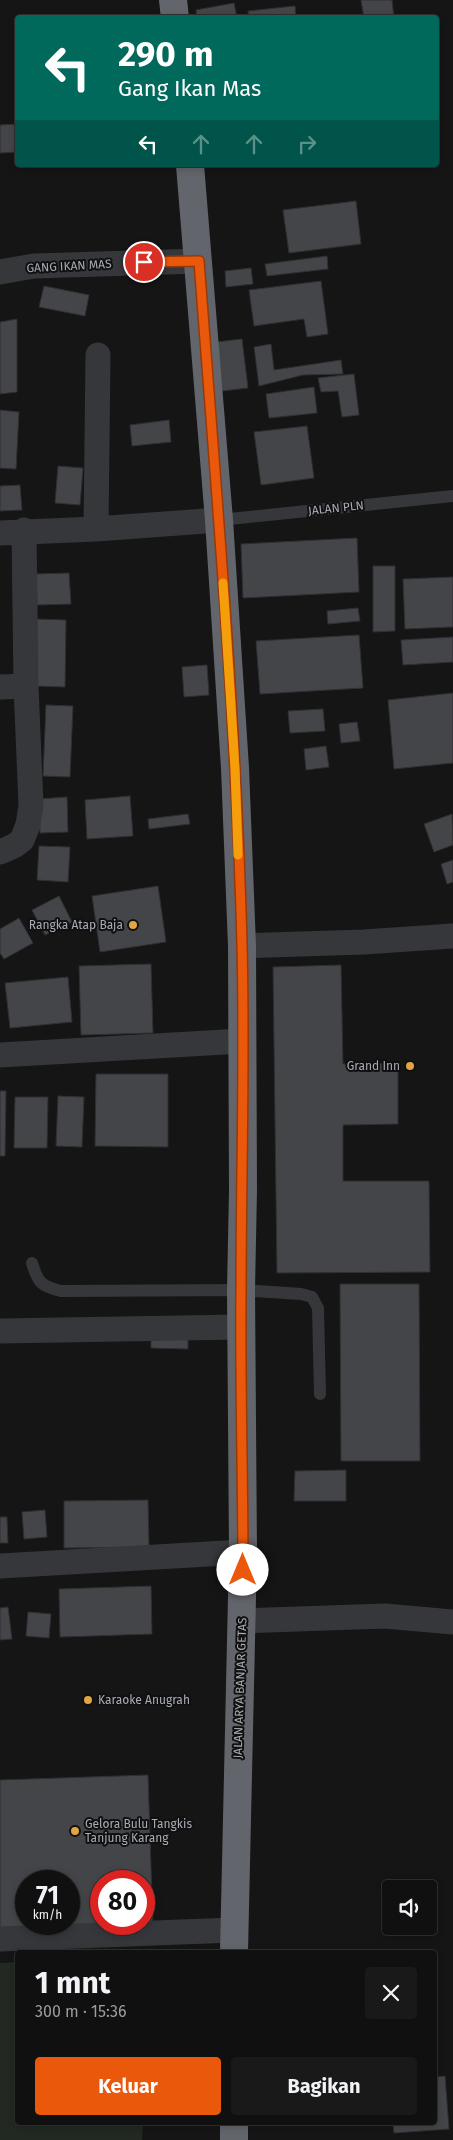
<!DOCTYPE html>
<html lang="id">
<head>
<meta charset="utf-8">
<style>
  body { margin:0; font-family:"Fira Sans",sans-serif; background:#191919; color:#f1f3f6; height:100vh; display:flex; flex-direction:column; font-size:19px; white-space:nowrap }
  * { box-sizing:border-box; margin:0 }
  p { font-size:16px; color:#9c9d9f }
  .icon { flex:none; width:28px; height:28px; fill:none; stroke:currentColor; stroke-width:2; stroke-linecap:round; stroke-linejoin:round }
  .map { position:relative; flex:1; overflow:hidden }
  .panel { position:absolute; left:15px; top:1950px; width:422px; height:175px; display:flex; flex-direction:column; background:#101010; border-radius:5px; box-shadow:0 2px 8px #0003,0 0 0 1px #303030 }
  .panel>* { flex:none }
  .guide { position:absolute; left:15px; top:15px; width:424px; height:152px; border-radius:5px; box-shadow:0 2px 8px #0003,0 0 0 1px #303030; background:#00695c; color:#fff; overflow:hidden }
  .fabs { position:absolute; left:382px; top:1880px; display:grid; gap:10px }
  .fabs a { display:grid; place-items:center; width:55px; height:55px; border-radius:5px; background:#101010; box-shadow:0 2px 8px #0003,0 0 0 1px #303030; font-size:25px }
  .speed { position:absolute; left:15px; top:1870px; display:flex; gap:10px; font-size:25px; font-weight:700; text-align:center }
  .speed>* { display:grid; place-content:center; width:65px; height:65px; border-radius:50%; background:#101010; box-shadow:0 2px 8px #0003,0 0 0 1px #303030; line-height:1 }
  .speed small { font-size:12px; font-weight:400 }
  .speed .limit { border:8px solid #d22; background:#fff; color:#111 }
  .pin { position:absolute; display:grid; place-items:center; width:42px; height:42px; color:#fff; margin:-21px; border:2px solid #fff; border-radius:50%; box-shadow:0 1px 5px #0007 }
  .me { position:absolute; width:55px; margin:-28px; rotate:0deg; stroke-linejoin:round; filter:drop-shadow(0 0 4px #0008) }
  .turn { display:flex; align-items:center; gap:18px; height:105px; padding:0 20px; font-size:22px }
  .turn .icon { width:65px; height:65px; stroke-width:2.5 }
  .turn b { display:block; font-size:35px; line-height:42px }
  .lanes { display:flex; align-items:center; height:48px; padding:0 20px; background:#0003; justify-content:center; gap:25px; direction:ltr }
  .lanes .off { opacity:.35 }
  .round { display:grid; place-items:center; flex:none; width:52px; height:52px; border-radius:5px; background:#191919 }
  .overview { display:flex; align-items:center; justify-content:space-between; height:85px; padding:0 20px }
  h1 { font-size:30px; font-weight:700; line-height:38px }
  .action { display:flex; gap:10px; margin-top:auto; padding:10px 20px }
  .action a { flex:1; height:58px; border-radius:5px; background:#ea580c; color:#fff; font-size:20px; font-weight:700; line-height:58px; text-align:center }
  .action a+a { background:#191919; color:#f1f3f6 }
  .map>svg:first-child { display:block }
</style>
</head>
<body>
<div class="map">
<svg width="453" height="2140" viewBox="0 0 453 2140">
  <rect width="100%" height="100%" fill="#151516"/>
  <!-- green -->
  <path fill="#212922" d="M 17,1962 L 18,2122 L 143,2123 L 142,2140 L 0,2140 L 0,1963 Z"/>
  <!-- building -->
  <path fill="#444549" stroke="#2f2f32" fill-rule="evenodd" d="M 361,0 L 392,0 L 394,18 L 364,18 Z
    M 234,3 L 237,18 L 197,18 L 196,10 Z
    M 295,6 L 296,18 L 249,18 L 248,11 Z
    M 18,124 L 18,152 L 0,153 L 0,125 Z
    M 356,201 L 361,244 L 289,253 L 283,210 Z
    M 327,256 L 328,269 L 267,276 L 265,264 Z
    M 251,268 L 253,284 L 226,287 L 225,271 Z
    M 321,281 L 328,334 L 307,337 L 304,319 L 254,326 L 249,290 Z
    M 44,286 L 89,295 L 85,316 L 39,307 Z
    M 17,319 L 17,392 L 0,394 L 0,322 Z
    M 242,339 L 248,388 L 222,391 L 216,342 Z
    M 271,344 L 274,370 L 341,360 L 343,374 L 303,375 L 259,386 L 254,347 Z
    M 354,374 L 359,415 L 342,417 L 338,391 L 321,392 L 318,378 Z
    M 314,387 L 317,413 L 269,418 L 266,394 Z
    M 0,410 L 19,412 L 16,469 L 0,468 Z
    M 169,420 L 171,442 L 132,446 L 130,425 Z
    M 307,426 L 314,478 L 261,485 L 254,432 Z
    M 58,466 L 83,468 L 80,505 L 55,503 Z
    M 20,485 L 22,510 L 0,511 L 0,486 Z
    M 357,538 L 359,592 L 243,598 L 241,544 Z
    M 373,566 L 395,566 L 395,631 L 373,632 Z
    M 69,573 L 71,604 L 37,605 L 36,574 Z
    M 453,577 L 453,627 L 405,629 L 403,579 Z
    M 358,608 L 360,621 L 328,624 L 327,611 Z
    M 36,619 L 66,620 L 65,687 L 35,686 Z
    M 359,635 L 363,688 L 260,694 L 256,641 Z
    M 453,637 L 453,662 L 403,665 L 401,640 Z
    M 207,665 L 209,695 L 184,697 L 182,667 Z
    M 453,693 L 453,763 L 394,769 L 388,700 Z
    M 46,705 L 73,706 L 70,777 L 43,776 Z
    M 323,709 L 325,731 L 290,733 L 288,711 Z
    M 357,722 L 360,741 L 341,743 L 339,724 Z
    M 326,746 L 329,767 L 306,770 L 304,749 Z
    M 130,796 L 133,836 L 87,839 L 85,800 Z
    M 67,797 L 68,832 L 40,833 L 39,799 Z
    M 188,814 L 190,824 L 149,829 L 148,819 Z
    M 452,814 L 453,845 L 434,852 L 424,824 Z
    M 39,846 L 70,847 L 68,882 L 37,880 Z
    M 453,860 L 453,882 L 447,884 L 441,864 Z
    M 158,886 L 166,942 L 100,952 L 92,896 Z
    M 59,896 L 72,922 L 45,935 L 32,910 Z
    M 19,918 L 33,943 L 4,959 L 0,953 L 0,929 Z
    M 151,964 L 153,1033 L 81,1035 L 79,966 Z
    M 341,965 L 343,1064 L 398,1063 L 398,1124 L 343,1125 L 343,1181 L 429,1181 L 430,1272 L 277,1273 L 273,967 Z
    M 68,977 L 72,1022 L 10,1028 L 5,983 Z
    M 96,1074 L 168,1074 L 168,1147 L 95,1146 Z
    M 0,1091 L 6,1091 L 5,1156 L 0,1156 Z
    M 58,1096 L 84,1097 L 82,1147 L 56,1146 Z
    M 15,1097 L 48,1097 L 47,1148 L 14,1148 Z
    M 340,1284 L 419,1284 L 420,1461 L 341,1461 Z
    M 151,1335 L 188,1336 L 188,1349 L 151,1348 Z
    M 346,1470 L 346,1501 L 294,1501 L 295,1471 Z
    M 148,1500 L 149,1547 L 64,1548 L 64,1501 Z
    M 45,1510 L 47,1537 L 24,1539 L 22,1512 Z
    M 0,1517 L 7,1517 L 8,1543 L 0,1543 Z
    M 151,1586 L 152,1634 L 60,1637 L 59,1589 Z
    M 8,1607 L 12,1639 L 0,1640 L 0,1608 Z
    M 28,1612 L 51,1614 L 49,1638 L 26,1636 Z
    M 148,1775 L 153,1927 L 0,1933 L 0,1780 ZM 26,1881 L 69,1881 L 69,1924 L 26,1924 ZM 101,1881 L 144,1881 L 144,1924 L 101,1924 Z
    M 445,2076 L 449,2129 L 394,2133 L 393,2122 L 435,2122 L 435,2077 Z"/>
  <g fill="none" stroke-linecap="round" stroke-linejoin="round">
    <!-- lane -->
    <path stroke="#36373b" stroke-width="12" d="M 219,520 L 453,496
      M 32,1263 C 38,1283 41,1286 61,1291 L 241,1290 L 301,1294 L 312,1297 L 318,1308 L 320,1394"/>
    <!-- street -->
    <path stroke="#36373b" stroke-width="25" d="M 0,272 L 34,266 L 199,261
      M 96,529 L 98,355
      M 0,533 L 96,529 L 219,520
      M 0,687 L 26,686
      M 0,852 L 14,846 L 22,840 L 28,825 L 31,805 L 26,686 L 24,530
      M 242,946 L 364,942 L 453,936
      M 0,1055 L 242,1041
      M 0,1331 L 241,1327
      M 0,1566 L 243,1552
      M 242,1621 L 385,1616 L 453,1622
      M 0,1939 L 233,1930"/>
    <!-- highway -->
    <path stroke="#62656b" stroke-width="28" d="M 173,0 L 175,18
      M 190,165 L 219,520 L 235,768 L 242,946 L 243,1190 L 241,1290 L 243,1552 L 234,1952
      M 234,2122 L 234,2140"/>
  </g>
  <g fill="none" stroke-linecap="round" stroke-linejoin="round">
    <defs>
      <path id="route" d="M 144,262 L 199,261 C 216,488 236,716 242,944 C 245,1060 241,1177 241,1293 C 240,1385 243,1477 243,1570"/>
    </defs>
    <!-- route casing -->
    <use href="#route" stroke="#983908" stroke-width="12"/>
    <!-- route -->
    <use href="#route" stroke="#ea580c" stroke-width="9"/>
    <!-- slow -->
    <path stroke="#f59e0b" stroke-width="9" d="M 223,583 L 235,768 L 238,855"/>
  </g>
  <!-- markers -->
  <g fill="#e2a541" stroke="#101011" stroke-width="2">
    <circle cx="133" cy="925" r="5"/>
    <circle cx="410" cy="1066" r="5"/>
    <circle cx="88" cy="1700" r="5"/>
    <circle cx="75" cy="1831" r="5"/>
  </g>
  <g text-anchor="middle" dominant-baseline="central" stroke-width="4" stroke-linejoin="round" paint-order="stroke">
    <!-- street labels -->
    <g font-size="12" fill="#a8acb5" stroke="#101011">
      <text transform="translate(69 266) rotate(-3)">GANG IKAN MAS</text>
      <text transform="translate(336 508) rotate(-6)">JALAN PLN</text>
      <text transform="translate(240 1688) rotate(-88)">JALAN ARYA BANJAR GETAS</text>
    </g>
    <!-- poi labels -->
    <g font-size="12" fill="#a8acb5" stroke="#101011" text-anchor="end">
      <text x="123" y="925">Rangka Atap Baja</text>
      <text x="400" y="1066">Grand Inn</text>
      <text x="98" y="1700" text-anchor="start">Karaoke Anugrah</text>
      <text x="85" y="1824" text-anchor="start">Gelora Bulu Tangkis<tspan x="85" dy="14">Tanjung Karang</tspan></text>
    </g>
  </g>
</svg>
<div class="fabs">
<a><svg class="icon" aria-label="sound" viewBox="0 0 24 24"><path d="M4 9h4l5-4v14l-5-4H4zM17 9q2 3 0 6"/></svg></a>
</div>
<div class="speed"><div>71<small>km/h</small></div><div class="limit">80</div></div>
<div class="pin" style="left:144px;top:262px;background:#d93025"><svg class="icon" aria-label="arrive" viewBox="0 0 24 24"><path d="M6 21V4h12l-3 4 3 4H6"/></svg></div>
<svg class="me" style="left:243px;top:1570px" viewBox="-20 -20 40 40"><circle r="19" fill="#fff"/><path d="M0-13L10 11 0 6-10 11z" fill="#ea580c"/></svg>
<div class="guide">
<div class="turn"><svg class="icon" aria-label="left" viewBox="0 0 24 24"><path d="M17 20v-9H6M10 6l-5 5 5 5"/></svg><div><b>290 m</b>Gang Ikan Mas</div></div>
<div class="lanes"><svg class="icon" aria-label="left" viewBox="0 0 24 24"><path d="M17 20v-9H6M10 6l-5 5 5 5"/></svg><svg class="icon off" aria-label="ahead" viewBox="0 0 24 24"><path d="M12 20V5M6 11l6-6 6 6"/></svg><svg class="icon off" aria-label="ahead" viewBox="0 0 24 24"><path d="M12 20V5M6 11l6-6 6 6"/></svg><svg class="icon off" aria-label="right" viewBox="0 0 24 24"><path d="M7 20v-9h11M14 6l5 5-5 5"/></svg></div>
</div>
<section class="panel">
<div class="overview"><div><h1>1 mnt</h1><p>300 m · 15:36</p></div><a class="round"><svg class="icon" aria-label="close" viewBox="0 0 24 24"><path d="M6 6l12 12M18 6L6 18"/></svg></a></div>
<div class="action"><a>Keluar</a><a>Bagikan</a></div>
</section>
</div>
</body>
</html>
